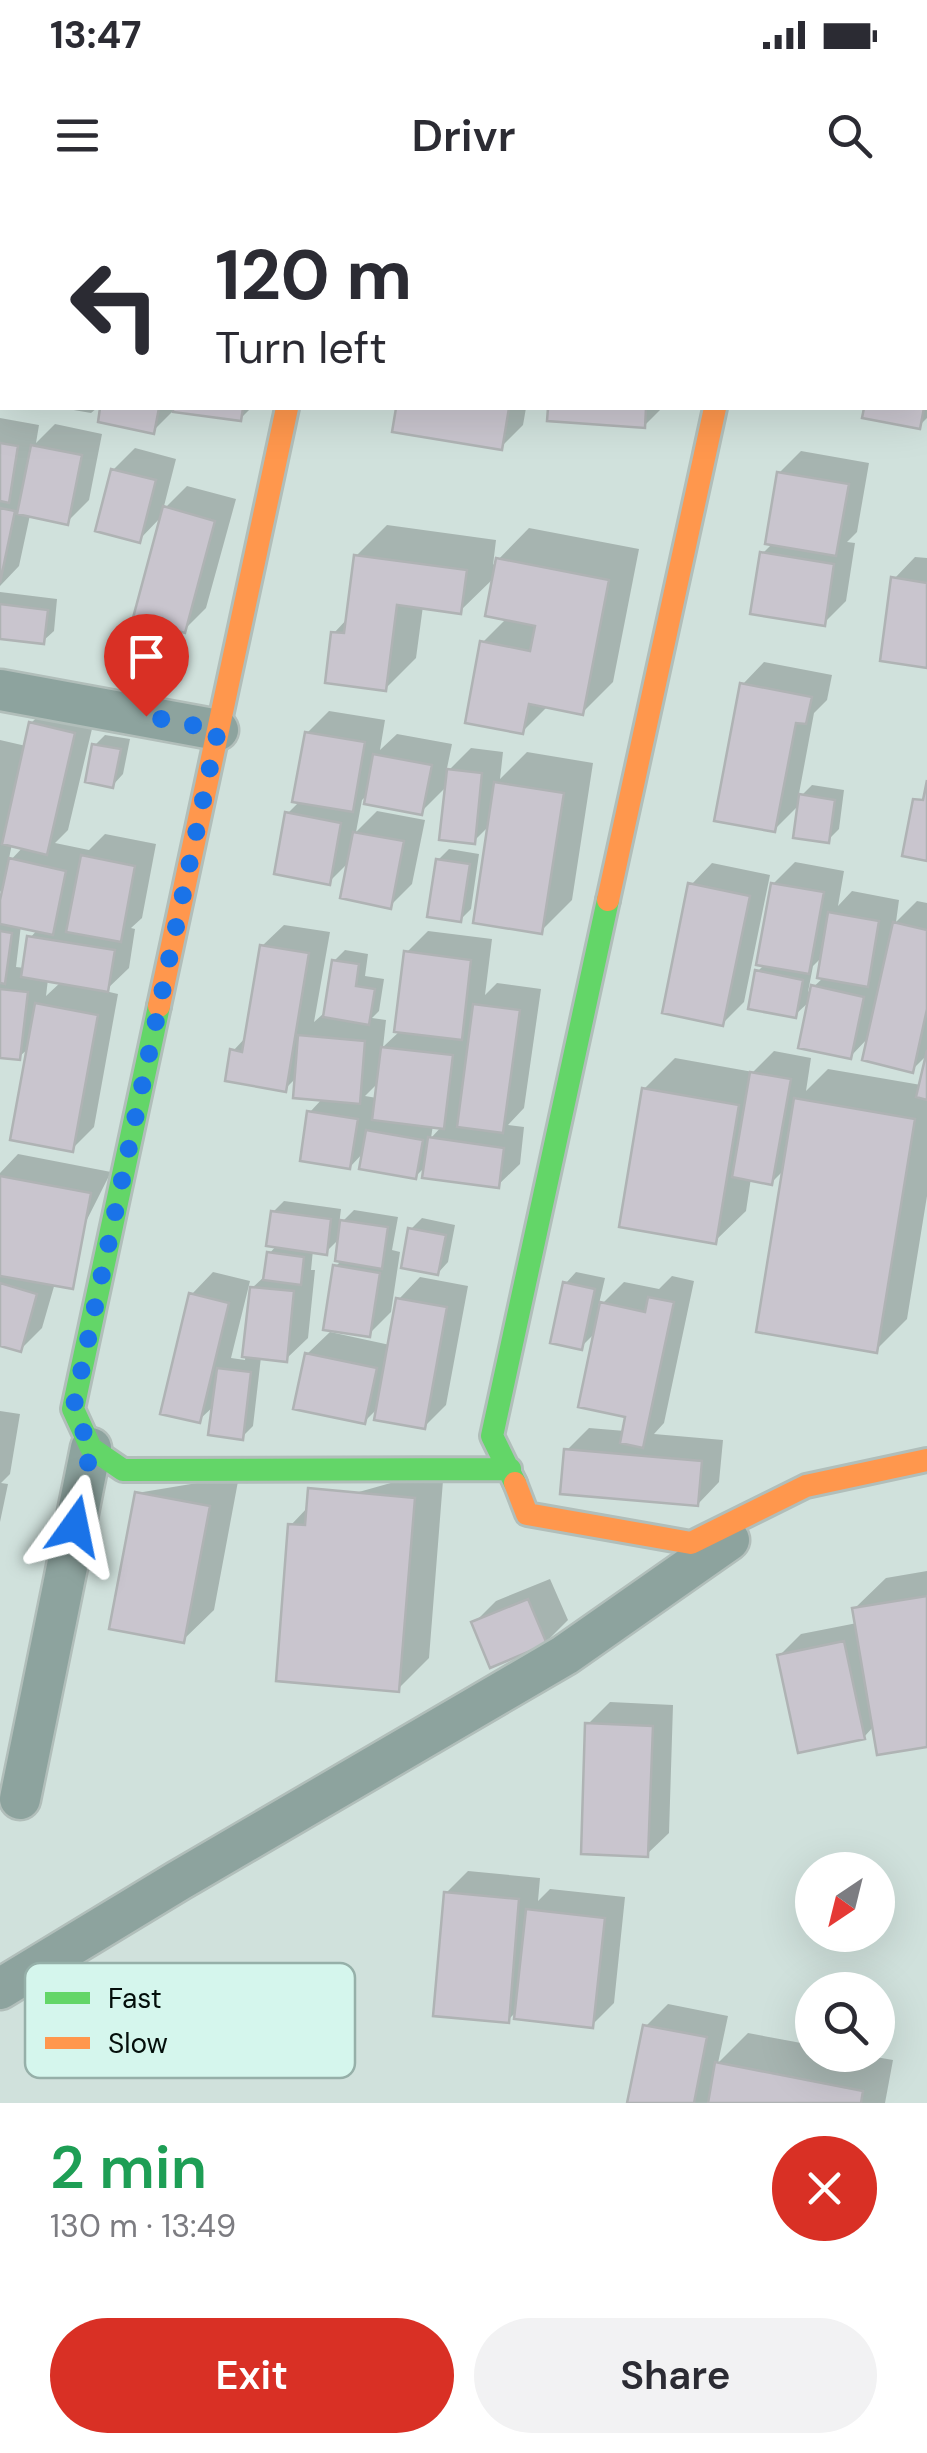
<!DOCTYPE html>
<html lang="en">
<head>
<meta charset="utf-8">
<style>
  body { margin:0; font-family:"DM Sans",sans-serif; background:#f2f2f3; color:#2b2b33; height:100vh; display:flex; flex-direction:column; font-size:38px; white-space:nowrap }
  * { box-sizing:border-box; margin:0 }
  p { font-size:32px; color:#7c7c81 }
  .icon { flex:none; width:55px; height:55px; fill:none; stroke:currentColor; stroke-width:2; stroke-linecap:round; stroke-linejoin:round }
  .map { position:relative; height:1903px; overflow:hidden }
  .drawer { display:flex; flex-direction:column; background:#fff; flex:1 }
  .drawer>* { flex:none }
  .top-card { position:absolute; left:0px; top:0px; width:928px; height:210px; box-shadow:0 10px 40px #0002; background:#fff; color:#2b2b33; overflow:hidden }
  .needle { width:65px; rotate:215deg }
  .tools { position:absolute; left:795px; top:1652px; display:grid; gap:20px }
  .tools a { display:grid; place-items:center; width:100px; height:100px; border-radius:50%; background:#fff; box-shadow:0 10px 40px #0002; font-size:50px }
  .pin { position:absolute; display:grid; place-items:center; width:85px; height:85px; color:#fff; margin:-102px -42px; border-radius:50% 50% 50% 0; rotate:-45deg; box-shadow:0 0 10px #0007 }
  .pin .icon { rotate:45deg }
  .me { position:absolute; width:110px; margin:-55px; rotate:12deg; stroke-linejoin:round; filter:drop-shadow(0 0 8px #0008) }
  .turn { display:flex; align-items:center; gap:35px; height:210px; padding:0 50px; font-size:45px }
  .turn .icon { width:130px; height:130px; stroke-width:2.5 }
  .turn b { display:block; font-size:70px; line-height:85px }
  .round { display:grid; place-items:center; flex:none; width:105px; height:105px; border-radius:52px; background:#f2f2f3 }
  .overview { display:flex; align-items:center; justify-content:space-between; height:170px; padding:0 50px }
  h1 { font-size:60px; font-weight:600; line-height:75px; color:#1e9e55 }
  .cta { display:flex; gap:20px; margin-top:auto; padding:20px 50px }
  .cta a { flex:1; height:115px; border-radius:60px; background:#d93025; color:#fff; font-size:40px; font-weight:600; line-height:115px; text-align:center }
  .cta a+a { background:#f2f2f3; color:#2b2b33 }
  .status { display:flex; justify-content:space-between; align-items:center; height:70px; padding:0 50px; background:#fff; direction:ltr }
  .status svg { height:28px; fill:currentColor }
  header { display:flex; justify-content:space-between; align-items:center; height:130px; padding:0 50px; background:#fff; font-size:45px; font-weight:600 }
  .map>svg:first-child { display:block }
</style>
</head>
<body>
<div class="status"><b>13:47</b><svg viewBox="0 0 49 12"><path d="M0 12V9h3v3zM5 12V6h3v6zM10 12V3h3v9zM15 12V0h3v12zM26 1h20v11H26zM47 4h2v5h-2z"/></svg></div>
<header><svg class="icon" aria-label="menu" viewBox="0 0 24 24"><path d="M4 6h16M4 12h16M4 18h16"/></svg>Drivr<svg class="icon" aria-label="search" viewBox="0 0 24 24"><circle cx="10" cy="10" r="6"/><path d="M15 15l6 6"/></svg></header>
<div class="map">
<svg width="927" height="1903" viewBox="0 0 927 1903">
  <rect width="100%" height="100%" fill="#d0e1dc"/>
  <!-- shadow -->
  <path fill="#0003" fill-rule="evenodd" d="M 925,63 L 927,63 L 927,158 L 925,157 Z
    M 925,162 L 927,163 L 927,218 L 919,226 L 865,216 L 866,208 L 925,208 Z
    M 62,208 L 97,208 L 91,213 Z
    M 103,208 L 251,208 L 240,219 L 174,210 L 153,231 L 100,220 Z
    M 398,208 L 526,208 L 523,225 L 501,247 L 395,230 Z
    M 550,208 L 662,208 L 644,226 L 550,218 Z
    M 0,218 L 39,225 L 36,243 L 55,224 L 102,234 L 89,300 L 67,322 L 30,315 L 19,366 L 0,386 Z
    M 135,248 L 176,259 L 163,310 L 187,286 L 236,299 L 206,408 L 184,430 L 163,315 L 139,340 L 113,270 Z
    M 801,251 L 869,263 L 857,332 L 847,342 L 855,343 L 846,401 L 824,423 L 762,354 L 773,343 L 779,273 Z
    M 387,325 L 496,340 L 493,365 L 529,328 L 639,349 L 613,482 L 582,513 L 548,506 L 522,532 L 483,442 L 507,418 L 496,376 L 460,411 L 423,406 L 416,458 L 385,489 L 334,433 L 348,418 L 356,356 Z
    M 915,357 L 927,358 L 927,465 L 894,379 Z
    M 0,392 L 57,399 L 54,431 L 43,441 L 0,436 Z
    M 764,462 L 832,475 L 827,500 L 814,513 L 798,599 L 812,585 L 844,590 L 839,629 L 828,640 L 800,604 L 774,630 L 743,484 Z
    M 53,502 L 96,512 L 68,630 L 55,643 L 89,650 L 105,634 L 156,644 L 142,718 L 131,728 L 135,729 L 129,768 L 105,791 L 118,794 L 94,927 L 72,949 L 30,847 L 19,857 L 0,855 L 0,713 L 5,686 L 0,692 L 0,540 L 26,546 L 31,523 ZM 12,644 L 24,646 L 8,663 ZM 21,725 L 38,729 L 30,738 L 25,768 L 16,767 ZM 48,779 L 61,782 L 46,796 Z
    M 329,511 L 385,520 L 380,550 L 397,534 L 452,544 L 446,573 L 471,548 L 503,552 L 500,579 L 527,552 L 593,563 L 572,700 L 541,731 L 490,625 L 474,641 L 447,586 L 421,612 L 368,594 L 362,600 L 356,632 L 377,611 L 425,620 L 412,684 L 390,706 L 350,661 L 329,682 L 288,613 L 300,601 L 307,533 Z
    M 105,535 L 130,539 L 123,574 L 113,585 L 94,546 Z
    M 449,649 L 479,654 L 471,709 L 460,720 L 438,660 Z
    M 795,662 L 844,671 L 838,706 L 852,691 L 899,700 L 896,722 L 917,701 L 927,703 L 927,855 L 912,870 L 869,837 L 851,856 L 811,800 L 795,815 L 757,772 L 765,764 L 772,689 L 769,688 ZM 823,756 L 824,777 L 808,792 L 813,766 Z
    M 712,663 L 770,675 L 744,802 L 723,823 L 691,685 Z
    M 284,725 L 330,732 L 314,822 L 323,814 L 326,814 L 334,761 L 345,750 L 368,754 L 365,776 L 384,779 L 379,811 L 372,818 L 386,820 L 383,847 L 401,830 L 406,753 L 428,731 L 492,739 L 485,795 L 497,783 L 541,789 L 524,908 L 508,925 L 524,927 L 520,964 L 498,985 L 426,966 L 415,977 L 364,952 L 350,967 L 310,912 L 323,898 L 298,876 L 285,889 L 233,851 L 247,836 L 262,746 ZM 379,882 L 377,898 L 365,896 ZM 433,925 L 442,926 L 431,938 Z
    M 774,851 L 811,858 L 806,891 L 828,869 L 921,885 L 927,861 L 927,996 L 907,1119 L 876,1150 L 786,968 L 772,982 L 751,978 L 746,1011 L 715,1041 L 644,889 L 675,858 L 753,872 Z
    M 18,954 L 111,972 L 55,1083 L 42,1128 L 20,1150 L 0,1144 L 0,973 Z
    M 284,1001 L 341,1009 L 339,1025 L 354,1010 L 398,1017 L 392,1050 L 400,1052 L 391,1112 L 369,1134 L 336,1066 L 342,1060 L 341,1037 L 326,1052 L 313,1050 L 311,1070 L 315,1070 L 308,1138 L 286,1159 L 261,1157 L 253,1226 L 242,1237 L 215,1205 L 199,1220 L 192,1094 L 213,1072 L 250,1081 L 231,1158 L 245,1160 L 252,1088 L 267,1074 L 269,1054 L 277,1045 L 273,1012 Z
    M 422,1018 L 455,1025 L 448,1062 L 438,1073 L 411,1029 Z
    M 576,1072 L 605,1078 L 598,1108 L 624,1082 L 659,1089 L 672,1076 L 694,1081 L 664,1223 L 654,1234 L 723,1240 L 719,1282 L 698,1304 L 567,1250 L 589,1228 L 625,1231 L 628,1215 L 596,1132 L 581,1147 L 566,1083 Z
    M 420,1077 L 468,1086 L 446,1205 L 424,1227 L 379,1207 L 364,1222 L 307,1154 L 330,1132 L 390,1145 L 399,1099 Z
    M 0,1211 L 20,1214 L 10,1274 L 1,1283 L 8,1284 L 0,1322 Z
    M 444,1268 L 429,1458 L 398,1489 L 291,1325 L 309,1306 Z
    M 239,1276 L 214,1410 L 183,1440 L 137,1293 Z
    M 927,1371 L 927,1544 L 874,1526 L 864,1537 L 779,1456 L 801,1434 L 857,1423 L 855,1408 L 886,1378 Z
    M 550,1379 L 568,1420 L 546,1442 L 474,1423 L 496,1401 Z
    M 610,1502 L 673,1505 L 669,1633 L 647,1654 L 588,1524 Z
    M 468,1671 L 540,1678 L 538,1701 L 550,1689 L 625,1697 L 614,1803 L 592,1825 L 518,1810 L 508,1820 L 446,1693 Z
    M 668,1804 L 728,1816 L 718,1863 L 748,1833 L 812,1845 L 812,1855 L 864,1855 L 893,1860 L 885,1903 L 630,1903 L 646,1826 Z"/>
  <!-- building -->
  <path fill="#c9c5ce" stroke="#afb3b4" stroke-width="2.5" d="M 2,60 L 2,176 L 0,176 L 0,73 Z
    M 100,208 L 159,208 L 154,234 L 98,222 Z
    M 173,208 L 243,208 L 241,221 L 173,212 Z
    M 396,208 L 509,208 L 502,250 L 392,232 Z
    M 548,208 L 646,208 L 645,228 L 547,221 Z
    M 864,208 L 924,208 L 920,229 L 862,218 Z
    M 0,243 L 18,246 L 9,303 L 0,301 Z
    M 31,245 L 82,255 L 68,325 L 17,314 Z
    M 111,269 L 156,280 L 140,343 L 95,331 Z
    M 777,272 L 849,284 L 836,356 L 765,344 Z
    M 163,306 L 215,321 L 185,433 L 133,418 Z
    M 0,308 L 15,311 L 0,383 Z
    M 760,352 L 834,364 L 825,426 L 750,414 Z
    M 354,355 L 467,370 L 461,414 L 397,405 L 386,491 L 325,483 L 331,432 L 344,433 Z
    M 496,358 L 609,380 L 583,515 L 529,504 L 523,534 L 465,523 L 480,441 L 530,451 L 535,426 L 485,416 Z
    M 891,377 L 927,383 L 927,468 L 880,461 Z
    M 0,404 L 48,410 L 44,444 L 0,439 Z
    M 740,483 L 812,497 L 806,524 L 796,523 L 775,632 L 714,621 Z
    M 29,522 L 75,533 L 47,655 L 2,644 Z
    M 305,532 L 365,542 L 353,612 L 292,602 Z
    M 92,544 L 121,549 L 113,588 L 85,582 Z
    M 373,554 L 432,565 L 422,615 L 364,604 Z
    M 447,569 L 482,573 L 475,644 L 439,640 Z
    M 927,580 L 927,661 L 902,656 L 913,599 L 923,600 Z
    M 494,582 L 564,593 L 542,734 L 473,723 Z
    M 799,594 L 835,600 L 829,643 L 793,638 Z
    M 285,612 L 341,623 L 330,685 L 274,674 Z
    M 353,632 L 404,641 L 391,709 L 340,698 Z
    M 81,655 L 135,666 L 121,742 L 66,732 Z
    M 9,658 L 66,671 L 53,735 L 0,724 L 0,700 Z
    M 436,659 L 470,664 L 461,722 L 427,717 Z
    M 688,683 L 750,696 L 723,826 L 662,813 Z
    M 771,683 L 824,692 L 809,774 L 756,765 Z
    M 828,712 L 879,721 L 868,787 L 817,778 Z
    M 893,722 L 927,730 L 927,809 L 913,873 L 862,860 Z
    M 0,731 L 12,733 L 5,784 L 0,783 Z
    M 27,736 L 115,750 L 108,792 L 21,777 Z
    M 260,745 L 309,753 L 286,892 L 225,881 L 230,849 L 242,852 Z
    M 404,751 L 471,760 L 462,840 L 394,832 Z
    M 332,760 L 359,764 L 356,786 L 375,789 L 369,825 L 323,817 Z
    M 755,770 L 803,780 L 796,818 L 748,809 Z
    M 811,785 L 864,797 L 851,859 L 798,848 Z
    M 0,789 L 28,792 L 20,860 L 0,858 Z
    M 35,803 L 98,815 L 73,952 L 10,940 Z
    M 473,804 L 520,810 L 503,933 L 457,927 Z
    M 298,835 L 365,841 L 360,904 L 293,898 Z
    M 381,847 L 453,855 L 444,929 L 372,920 Z
    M 927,850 L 927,900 L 916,897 Z
    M 750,872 L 791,879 L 772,985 L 732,977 Z
    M 642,888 L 739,905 L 716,1044 L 619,1027 Z
    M 794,898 L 915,919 L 877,1153 L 756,1132 Z
    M 307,911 L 358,919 L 350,969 L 300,961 Z
    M 366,930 L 423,940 L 416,979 L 359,969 Z
    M 428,937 L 504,948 L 499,988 L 422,978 Z
    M 0,976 L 91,993 L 73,1089 L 0,1076 Z
    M 271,1011 L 331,1019 L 327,1055 L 266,1046 Z
    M 340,1020 L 388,1027 L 382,1069 L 335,1061 Z
    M 408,1028 L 446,1035 L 438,1075 L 401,1068 Z
    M 267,1052 L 304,1057 L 301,1085 L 263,1080 Z
    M 333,1065 L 380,1073 L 370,1137 L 323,1130 Z
    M 563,1082 L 595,1089 L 582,1150 L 550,1143 Z
    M 0,1083 L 37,1094 L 21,1152 L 0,1146 Z
    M 250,1087 L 294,1091 L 287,1162 L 242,1157 Z
    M 189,1093 L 229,1103 L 200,1223 L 160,1214 Z
    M 648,1097 L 674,1102 L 643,1248 L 620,1243 L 625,1217 L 578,1207 L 600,1102 L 645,1112 Z
    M 396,1098 L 447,1107 L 425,1229 L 374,1220 Z
    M 305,1153 L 377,1168 L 365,1224 L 293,1209 Z
    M 217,1168 L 251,1172 L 243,1240 L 208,1235 Z
    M 564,1249 L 702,1261 L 698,1306 L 560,1294 Z
    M 308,1288 L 415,1298 L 399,1492 L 276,1481 L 288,1324 L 305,1325 Z
    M 135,1292 L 210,1306 L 184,1443 L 109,1429 Z
    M 927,1396 L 927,1547 L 877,1555 L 852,1408 Z
    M 528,1399 L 547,1444 L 490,1468 L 471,1422 Z
    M 844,1441 L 865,1539 L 798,1553 L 777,1455 Z
    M 585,1523 L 653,1526 L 648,1657 L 581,1654 Z
    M 444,1692 L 519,1699 L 509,1823 L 433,1816 Z
    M 526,1709 L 605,1718 L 593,1828 L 514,1819 Z
    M 643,1825 L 707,1837 L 694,1903 L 627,1903 Z
    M 715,1862 L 863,1891 L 861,1903 L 708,1903 Z"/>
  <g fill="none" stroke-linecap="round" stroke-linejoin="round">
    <defs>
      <path id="street" d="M 331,2 L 331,0
        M 760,2 L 760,0
        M 0,490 L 218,530
        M 20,1599 L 91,1248
        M 0,1789 L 178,1681 L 565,1455 L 729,1340"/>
      <path id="fast" d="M 159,806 L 73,1209 L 91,1248 L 123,1270 L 510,1269
        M 515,1283 L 492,1236 L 608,700"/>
      <path id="slow" d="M 608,700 L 715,208
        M 159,806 L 287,208
        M 515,1283 L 527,1314 L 691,1343 L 806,1286 L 927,1260"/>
    </defs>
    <!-- street casing -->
    <use href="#street" stroke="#b1beba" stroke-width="45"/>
    <!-- fast casing -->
    <use href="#fast" stroke="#b1beba" stroke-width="28"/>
    <!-- slow casing -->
    <use href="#slow" stroke="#b1beba" stroke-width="28"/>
    <!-- street -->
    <use href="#street" stroke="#8da39e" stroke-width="40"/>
    <!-- fast -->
    <use href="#fast" stroke="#63d668" stroke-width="22"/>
    <!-- slow -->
    <use href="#slow" stroke="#ff974d" stroke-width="22"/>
  </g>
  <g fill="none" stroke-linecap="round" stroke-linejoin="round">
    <!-- route -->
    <path stroke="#1a73e8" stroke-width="18" stroke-dasharray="0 32.4" d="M 75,1326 L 91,1248 L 73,1210 L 218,530 L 146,516"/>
  </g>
  <!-- legend -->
  <rect x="25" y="1763" width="330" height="115" rx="15" fill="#d5f6ed" stroke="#96b0a9" stroke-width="2.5"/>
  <rect x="45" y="1792" width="45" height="12" fill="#63d668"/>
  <rect x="45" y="1837" width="45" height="12" fill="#ff974d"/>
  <g font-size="28" fill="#040e0b">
    <text x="108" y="1808">Fast</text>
    <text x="108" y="1853">Slow</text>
  </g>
</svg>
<div class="tools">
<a><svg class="needle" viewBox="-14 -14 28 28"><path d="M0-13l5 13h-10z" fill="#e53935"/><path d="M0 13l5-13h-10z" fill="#7c7c81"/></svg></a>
<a><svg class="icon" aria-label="search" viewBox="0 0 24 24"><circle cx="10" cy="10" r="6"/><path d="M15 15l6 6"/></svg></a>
</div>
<div class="pin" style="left:146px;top:516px;background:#d93025"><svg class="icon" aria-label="arrive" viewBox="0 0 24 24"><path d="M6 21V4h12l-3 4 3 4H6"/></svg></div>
<svg class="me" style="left:75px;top:1326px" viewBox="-20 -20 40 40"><path d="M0-17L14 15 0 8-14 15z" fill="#1a73e8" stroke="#fff" stroke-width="4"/></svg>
<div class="top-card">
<div class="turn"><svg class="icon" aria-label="left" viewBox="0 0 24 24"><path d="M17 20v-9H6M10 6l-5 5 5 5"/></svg><div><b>120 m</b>Turn left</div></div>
</div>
</div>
<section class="drawer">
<div class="overview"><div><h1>2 min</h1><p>130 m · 13:49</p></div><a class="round" style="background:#d93025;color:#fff"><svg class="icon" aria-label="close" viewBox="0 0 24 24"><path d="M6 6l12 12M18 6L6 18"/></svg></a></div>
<div class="cta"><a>Exit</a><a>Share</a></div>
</section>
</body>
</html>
